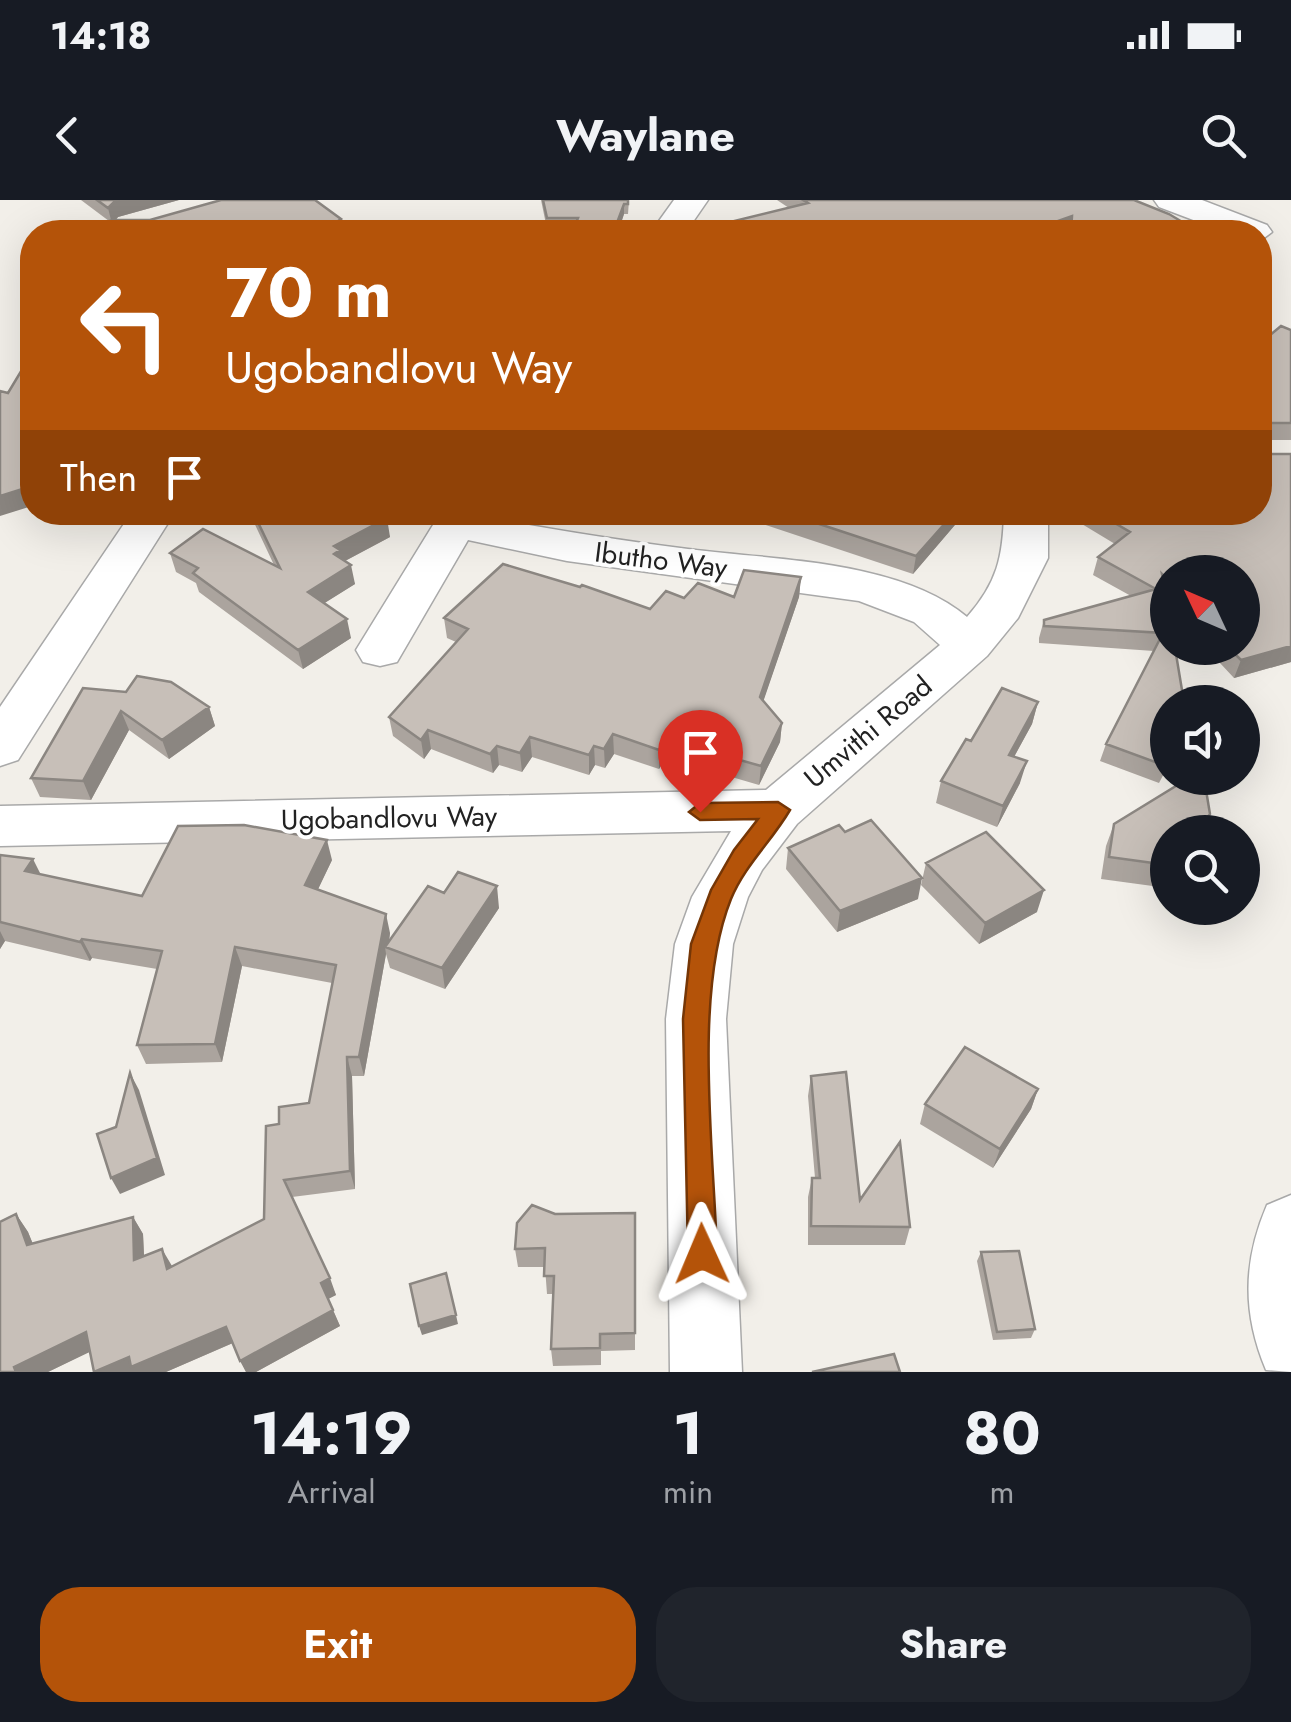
<!DOCTYPE html>
<html lang="en">
<head>
<meta charset="utf-8">
<style>
  body { margin:0; font-family:Jost,sans-serif; background:#20242c; color:#f1f3f6; height:100vh; display:flex; flex-direction:column; font-size:38px; white-space:nowrap }
  * { box-sizing:border-box; margin:0 }
  p { font-size:32px; color:#9ea1a6 }
  .icon { flex:none; width:55px; height:55px; fill:none; stroke:currentColor; stroke-width:2; stroke-linecap:round; stroke-linejoin:round }
  .map { position:relative; height:1172px; overflow:hidden }
  .sheet { display:flex; flex-direction:column; background:#171b24; flex:1 }
  .sheet>* { flex:none }
  .hud { position:absolute; left:20px; top:20px; width:1252px; height:305px; border-radius:40px; box-shadow:0 10px 40px #0002; background:#b45309; color:#fff; overflow:hidden }
  .needle { width:65px; rotate:314deg }
  .tools { position:absolute; left:1150px; top:355px; display:grid; gap:20px }
  .tools a { display:grid; place-items:center; width:110px; height:110px; border-radius:50%; background:#171b24; box-shadow:0 10px 40px #0002; font-size:50px }
  .pin { position:absolute; display:grid; place-items:center; width:85px; height:85px; color:#fff; margin:-102px -42px; border-radius:50% 50% 50% 0; rotate:-45deg; box-shadow:0 0 10px #0007 }
  .pin .icon { rotate:45deg }
  .me { position:absolute; width:110px; margin:-55px; rotate:359deg; stroke-linejoin:round; filter:drop-shadow(0 0 8px #0008) }
  .turn { display:flex; align-items:center; gap:35px; height:210px; padding:0 40px; font-size:45px }
  .turn .icon { width:130px; height:130px; stroke-width:2.5 }
  .turn b { display:block; font-size:70px; line-height:85px }
  .then { display:flex; align-items:center; height:95px; padding:0 40px; background:#0003; gap:20px; font-size:38px }
  .eta { display:flex; justify-content:space-evenly; align-items:center; height:170px; text-align:center }
  .eta b { font-size:60px; font-weight:700; line-height:70px }
  .cta { display:flex; gap:20px; margin-top:auto; padding:20px 40px }
  .cta a { flex:1; height:115px; border-radius:40px; background:#b45309; color:#fff; font-size:40px; font-weight:700; line-height:115px; text-align:center }
  .cta a+a { background:#20242c; color:#f1f3f6 }
  .status { display:flex; justify-content:space-between; align-items:center; height:70px; padding:0 50px; background:#171b24; direction:ltr }
  .status svg { height:28px; fill:currentColor }
  header { display:flex; justify-content:space-between; align-items:center; height:130px; padding:0 40px; background:#171b24; font-size:45px; font-weight:700 }
  .map>svg:first-child { display:block }
</style>
</head>
<body>
<div class="status"><b>14:18</b><svg viewBox="0 0 49 12"><path d="M0 12V9h3v3zM5 12V6h3v6zM10 12V3h3v9zM15 12V0h3v12zM26 1h20v11H26zM47 4h2v5h-2z"/></svg></div>
<header><svg class="icon" aria-label="back" viewBox="0 0 24 24"><path d="M15 5l-7 7 7 7"/></svg>Waylane<svg class="icon" aria-label="search" viewBox="0 0 24 24"><circle cx="10" cy="10" r="6"/><path d="M15 15l6 6"/></svg></header>
<div class="map">
<svg width="1291" height="1172" viewBox="0 0 1291 1172">
  <rect width="100%" height="100%" fill="#f2efe9"/>
  <g fill="none" stroke-linecap="round" stroke-linejoin="round">
    <defs>
      <path id="minor" d="M 674,0 L 708,0 L 686,32 L 651,32 Z
        M 1154,0 L 1202,0 L 1267,25 L 1272,32 L 1260,41 L 1260,32 L 1225,32 L 1159,7 Z
        M 132,312 L 175,312 L 18,560 L 0,566 L 0,507 Z
        M 441,312 L 484,312 L 483,316 C 551,330 619,340 688,349 C 773,360 900,360 967,417 C 997,383 1003,357 1004,312 L 1048,312 L 1048,358 L 1018,418 L 987,456 L 797,624 L 762,670 L 748,697 L 733,744 L 726,819 L 742,1172 L 670,1172 L 666,819 L 675,744 L 692,697 L 731,631 L 0,646 L 0,606 L 766,590 L 940,445 L 914,422 L 859,401 L 567,361 L 468,340 L 397,462 L 380,466 L 363,462 L 356,450 Z
        M 1291,995 L 1291,1172 L 1266,1170 C 1242,1113 1243,1061 1267,1005 Z"/>
    </defs>
    <!-- minor casing -->
    <use href="#minor" stroke="#a9a9a9" stroke-width="3"/>
    <!-- minor -->
    <use href="#minor" fill="#fff" fill-rule="evenodd"/>
  </g>
  <!-- wall -->
  <path fill="#aba49e" d="M 81,0 L 179,0 L 118,17 L 116,20 L 341,19 L 344,32 L 82,32 L 109,21 Z
    M 541,0 L 629,0 L 628,14 L 624,14 L 618,32 L 574,32 L 574,29 L 547,29 Z
    M 777,0 L 1134,0 L 1199,32 L 717,32 L 718,25 L 789,8 Z
    M 1291,130 L 1291,240 L 1264,240 L 1264,254 L 1291,254 L 1291,462 L 1234,478 L 1206,448 L 1242,448 L 1168,372 L 1168,566 L 1159,583 L 1100,561 L 1106,544 L 1154,451 L 1039,443 L 1039,438 L 1044,420 L 1131,396 L 1093,375 L 1098,357 L 1115,344 L 1062,312 L 1260,312 L 1264,140 Z
    M 249,312 L 380,312 L 390,337 L 345,361 L 355,384 L 324,403 L 351,438 L 303,469 L 199,392 L 196,383 L 176,372 L 170,353 L 274,365 Z
    M 640,312 L 676,312 L 672,319 Z
    M 727,312 L 966,312 L 913,374 Z
    M 801,377 L 799,397 L 763,501 L 782,523 L 780,542 L 759,585 L 694,566 L 691,571 L 663,562 L 659,569 L 614,554 L 605,568 L 595,565 L 589,575 L 532,557 L 522,572 L 499,565 L 493,573 L 431,549 L 424,559 L 393,536 L 389,517 L 456,442 L 447,438 L 444,418 L 650,409 L 684,398 L 734,397 Z
    M 83,488 L 209,507 L 215,526 L 169,559 L 129,530 L 91,600 L 40,597 L 31,578 Z
    M 1038,502 L 1032,524 L 1014,557 L 1020,583 L 997,627 L 936,603 L 941,581 L 971,541 Z
    M 1114,624 L 1168,632 L 1168,678 L 1160,687 L 1101,679 L 1106,646 Z
    M 845,632 L 918,699 L 837,732 L 786,669 L 788,648 Z
    M 0,655 L 40,674 L 142,696 L 332,660 L 318,689 L 390,733 L 389,741 L 444,693 L 499,708 L 445,789 L 390,768 L 386,754 L 364,876 L 352,876 L 355,989 L 292,997 L 336,1095 L 328,1099 L 340,1126 L 256,1172 L 246,1172 L 233,1143 L 166,1172 L 94,1172 L 90,1151 L 48,1172 L 16,1014 L 28,1032 L 33,1044 L 133,1017 L 143,1034 L 144,1056 L 172,1066 L 264,1019 L 279,924 L 309,903 L 332,783 L 242,766 L 222,862 L 146,864 L 137,845 L 157,769 L 92,758 L 90,761 L 5,741 L 0,749 Z
    M 926,663 L 1037,712 L 979,744 L 921,685 Z
    M 811,876 L 860,1000 L 910,1027 L 905,1045 L 808,1045 L 808,997 L 812,978 L 815,978 L 808,896 Z
    M 1038,889 L 1031,909 L 993,968 L 920,924 L 925,904 Z
    M 635,1013 L 635,1150 L 601,1151 L 601,1165 L 553,1166 L 551,1149 L 553,1094 L 547,1094 L 545,1067 L 518,1067 L 515,1049 L 555,1014 Z
    M 981,1052 L 1035,1129 L 1031,1138 L 993,1140 L 977,1061 Z"/>
  <!-- shaded-wall -->
  <path fill="#8b8681" d="M 119,0 L 179,0 L 118,17 L 112,24 L 108,8 L 114,2 Z
    M 624,4 L 624,14 L 618,32 L 614,32 Z
    M 1072,16 L 1068,32 L 1027,32 Z
    M 341,19 L 344,32 L 322,32 Z
    M 32,286 L 32,306 L 0,316 L 0,296 Z
    M 955,312 L 966,312 L 913,374 L 916,356 Z
    M 387,318 L 390,337 L 343,362 L 334,354 L 334,346 Z
    M 351,365 L 355,384 L 312,411 L 308,392 Z
    M 801,377 L 799,397 L 758,517 L 760,497 Z
    M 347,419 L 351,438 L 303,469 L 298,450 Z
    M 1291,446 L 1291,462 L 1234,478 L 1241,460 Z
    M 1038,502 L 1032,524 L 1003,577 L 1009,555 Z
    M 209,507 L 215,526 L 169,559 L 162,540 Z
    M 121,511 L 129,530 L 91,600 L 83,581 Z
    M 782,523 L 780,542 L 759,585 L 761,566 Z
    M 428,530 L 431,549 L 424,559 L 421,540 Z
    M 613,534 L 614,554 L 605,568 L 604,549 Z
    M 530,537 L 532,557 L 522,572 L 520,553 Z
    M 663,542 L 663,562 L 659,569 L 659,550 Z
    M 497,546 L 499,565 L 493,573 L 490,554 Z
    M 594,546 L 595,565 L 589,575 L 589,555 Z
    M 694,547 L 694,566 L 691,571 L 692,551 Z
    M 1027,561 L 1020,583 L 997,627 L 1003,606 Z
    M 1210,614 L 1202,632 L 1196,632 Z
    M 327,640 L 332,660 L 311,704 L 305,685 Z
    M 33,659 L 43,679 L 25,671 Z
    M 922,678 L 918,699 L 837,732 L 840,711 Z
    M 497,686 L 499,708 L 445,789 L 442,768 Z
    M 1044,690 L 1037,712 L 979,744 L 985,723 Z
    M 386,714 L 390,733 L 388,748 L 385,747 L 386,754 L 364,876 L 359,857 Z
    M 0,731 L 5,741 L 0,749 Z
    M 82,739 L 92,758 L 90,761 L 80,742 Z
    M 235,747 L 242,766 L 222,862 L 215,844 Z
    M 347,857 L 352,876 L 355,989 L 350,971 Z
    M 130,873 L 139,890 L 165,975 L 120,994 L 111,978 Z
    M 1038,889 L 1031,909 L 993,968 L 1000,949 Z
    M 16,1014 L 28,1032 L 40,1062 L 27,1045 Z
    M 133,1017 L 143,1034 L 145,1076 L 134,1060 Z
    M 162,1049 L 172,1066 L 177,1085 L 167,1069 Z
    M 330,1078 L 336,1095 L 328,1099 L 321,1083 Z
    M 333,1110 L 340,1126 L 256,1172 L 246,1172 L 240,1161 Z
    M 456,1115 L 458,1124 L 422,1135 L 419,1126 Z
    M 226,1127 L 235,1142 L 166,1172 L 94,1172 L 129,1157 Z
    M 86,1132 L 98,1148 L 48,1172 L 16,1172 L 14,1167 Z"/>
  <!-- building -->
  <path fill="#c7bfb8" stroke="#8b8681" stroke-width="2.5" d="M 97,0 L 119,0 L 114,2 L 108,8 Z
    M 221,0 L 315,0 L 341,19 L 322,32 L 82,32 L 112,20 L 150,20 Z
    M 543,0 L 628,0 L 628,4 L 624,4 L 614,31 L 574,28 L 578,18 L 547,18 Z
    M 803,0 L 1134,0 L 1169,14 L 1199,32 L 1071,32 L 1072,16 L 1027,32 L 718,32 L 718,25 L 808,3 Z
    M 1281,126 L 1291,130 L 1291,223 L 1264,223 L 1264,254 L 1291,254 L 1291,446 L 1241,460 L 1229,448 L 1242,448 L 1242,372 L 1168,372 L 1168,380 L 1162,374 L 1168,406 L 1168,448 L 1175,448 L 1184,502 L 1168,502 L 1166,566 L 1106,544 L 1163,433 L 1044,426 L 1044,420 L 1156,389 L 1098,357 L 1130,332 L 1096,312 L 1260,312 L 1260,132 L 1264,140 Z
    M 32,153 L 32,286 L 0,296 L 0,191 L 8,193 Z
    M 253,312 L 380,312 L 387,318 L 334,346 L 340,350 L 334,354 L 351,365 L 308,392 L 347,419 L 298,450 L 193,373 L 198,368 L 170,353 L 203,329 L 280,368 Z
    M 783,312 L 955,312 L 916,356 Z
    M 503,364 L 580,387 L 582,385 L 650,409 L 666,391 L 684,398 L 698,383 L 734,397 L 744,370 L 801,377 L 760,497 L 782,523 L 761,566 L 694,547 L 692,551 L 663,542 L 659,550 L 613,534 L 604,549 L 594,546 L 589,555 L 530,537 L 520,553 L 497,546 L 490,554 L 428,530 L 421,540 L 389,517 L 468,429 L 444,418 Z
    M 137,476 L 171,482 L 209,507 L 162,540 L 121,511 L 83,581 L 31,578 L 83,488 L 126,492 Z
    M 1002,488 L 1038,502 L 1009,555 L 1027,561 L 1003,606 L 941,581 L 966,539 L 971,541 Z
    M 1189,578 L 1204,578 L 1210,614 L 1196,632 L 1168,632 L 1168,665 L 1109,657 L 1114,624 Z
    M 871,620 L 922,678 L 840,711 L 788,648 L 839,625 L 845,632 Z
    M 244,625 L 327,640 L 305,685 L 386,714 L 359,857 L 347,857 L 350,971 L 284,980 L 330,1078 L 321,1083 L 333,1110 L 240,1161 L 226,1127 L 131,1167 L 129,1157 L 94,1172 L 86,1132 L 14,1167 L 16,1172 L 0,1172 L 0,1022 L 16,1014 L 27,1045 L 133,1017 L 134,1060 L 162,1049 L 167,1069 L 264,1019 L 266,926 L 279,924 L 279,907 L 309,903 L 336,765 L 235,747 L 215,844 L 137,845 L 162,751 L 82,739 L 80,742 L 0,722 L 0,655 L 33,659 L 25,671 L 142,696 L 178,626 Z
    M 986,632 L 1044,690 L 985,723 L 926,663 Z
    M 458,672 L 497,686 L 442,768 L 385,747 L 428,686 L 444,693 Z
    M 965,847 L 1038,889 L 1000,949 L 925,904 Z
    M 846,872 L 860,1000 L 900,942 L 910,1027 L 811,1026 L 812,978 L 820,978 L 811,876 Z
    M 130,873 L 157,958 L 111,978 L 97,934 L 116,927 Z
    M 532,1005 L 555,1014 L 635,1013 L 635,1133 L 600,1134 L 600,1148 L 551,1149 L 554,1076 L 544,1076 L 545,1048 L 515,1049 L 517,1023 Z
    M 1019,1051 L 1035,1129 L 997,1132 L 981,1052 Z
    M 446,1073 L 456,1115 L 419,1126 L 410,1084 Z
    M 894,1154 L 900,1172 L 812,1172 Z"/>
  <!-- route -->
  <path fill="#b45309" stroke="#753606" stroke-width="2.5" d="M 778,602 L 790,610 C 772,641 745,665 731,699 C 693,793 714,952 717,1054 L 713,1064 L 702,1069 L 692,1064 L 688,1054 L 683,819 L 691,744 L 711,690 L 734,650 L 758,619 L 700,620 L 689,612 L 700,603 Z"/>
  <g text-anchor="middle" dominant-baseline="central" stroke-width="8" stroke-linejoin="round" paint-order="stroke">
    <!-- street labels -->
    <g font-size="28" fill="#222" stroke="#fff">
      <text transform="translate(661 360) rotate(7)">Ibutho Way</text>
      <text transform="translate(868 532) rotate(-40)">Umvithi Road</text>
      <text transform="translate(389 618) rotate(-1)">Ugobandlovu Way</text>
    </g>
  </g>
</svg>
<div class="tools">
<a><svg class="needle" viewBox="-14 -14 28 28"><path d="M0-13l5 13h-10z" fill="#e53935"/><path d="M0 13l5-13h-10z" fill="#9ea1a6"/></svg></a>
<a><svg class="icon" aria-label="sound" viewBox="0 0 24 24"><path d="M4 9h4l5-4v14l-5-4H4zM17 9q2 3 0 6"/></svg></a>
<a><svg class="icon" aria-label="search" viewBox="0 0 24 24"><circle cx="10" cy="10" r="6"/><path d="M15 15l6 6"/></svg></a>
</div>
<div class="pin" style="left:700px;top:612px;background:#d93025"><svg class="icon" aria-label="arrive" viewBox="0 0 24 24"><path d="M6 21V4h12l-3 4 3 4H6"/></svg></div>
<svg class="me" style="left:702px;top:1054px" viewBox="-20 -20 40 40"><path d="M0-17L14 15 0 8-14 15z" fill="#b45309" stroke="#fff" stroke-width="4"/></svg>
<div class="hud">
<div class="turn"><svg class="icon" aria-label="left" viewBox="0 0 24 24"><path d="M17 20v-9H6M10 6l-5 5 5 5"/></svg><div><b>70 m</b>Ugobandlovu Way</div></div>
<div class="then">Then<svg class="icon" aria-label="arrive" viewBox="0 0 24 24"><path d="M6 21V4h12l-3 4 3 4H6"/></svg></div>
</div>
</div>
<section class="sheet">
<div class="eta">
<div><b>14:19</b><p>Arrival</p></div>
<div><b>1</b><p>min</p></div>
<div><b>80</b><p>m</p></div>
</div>
<div class="cta"><a>Exit</a><a>Share</a></div>
</section>
</body>
</html>
